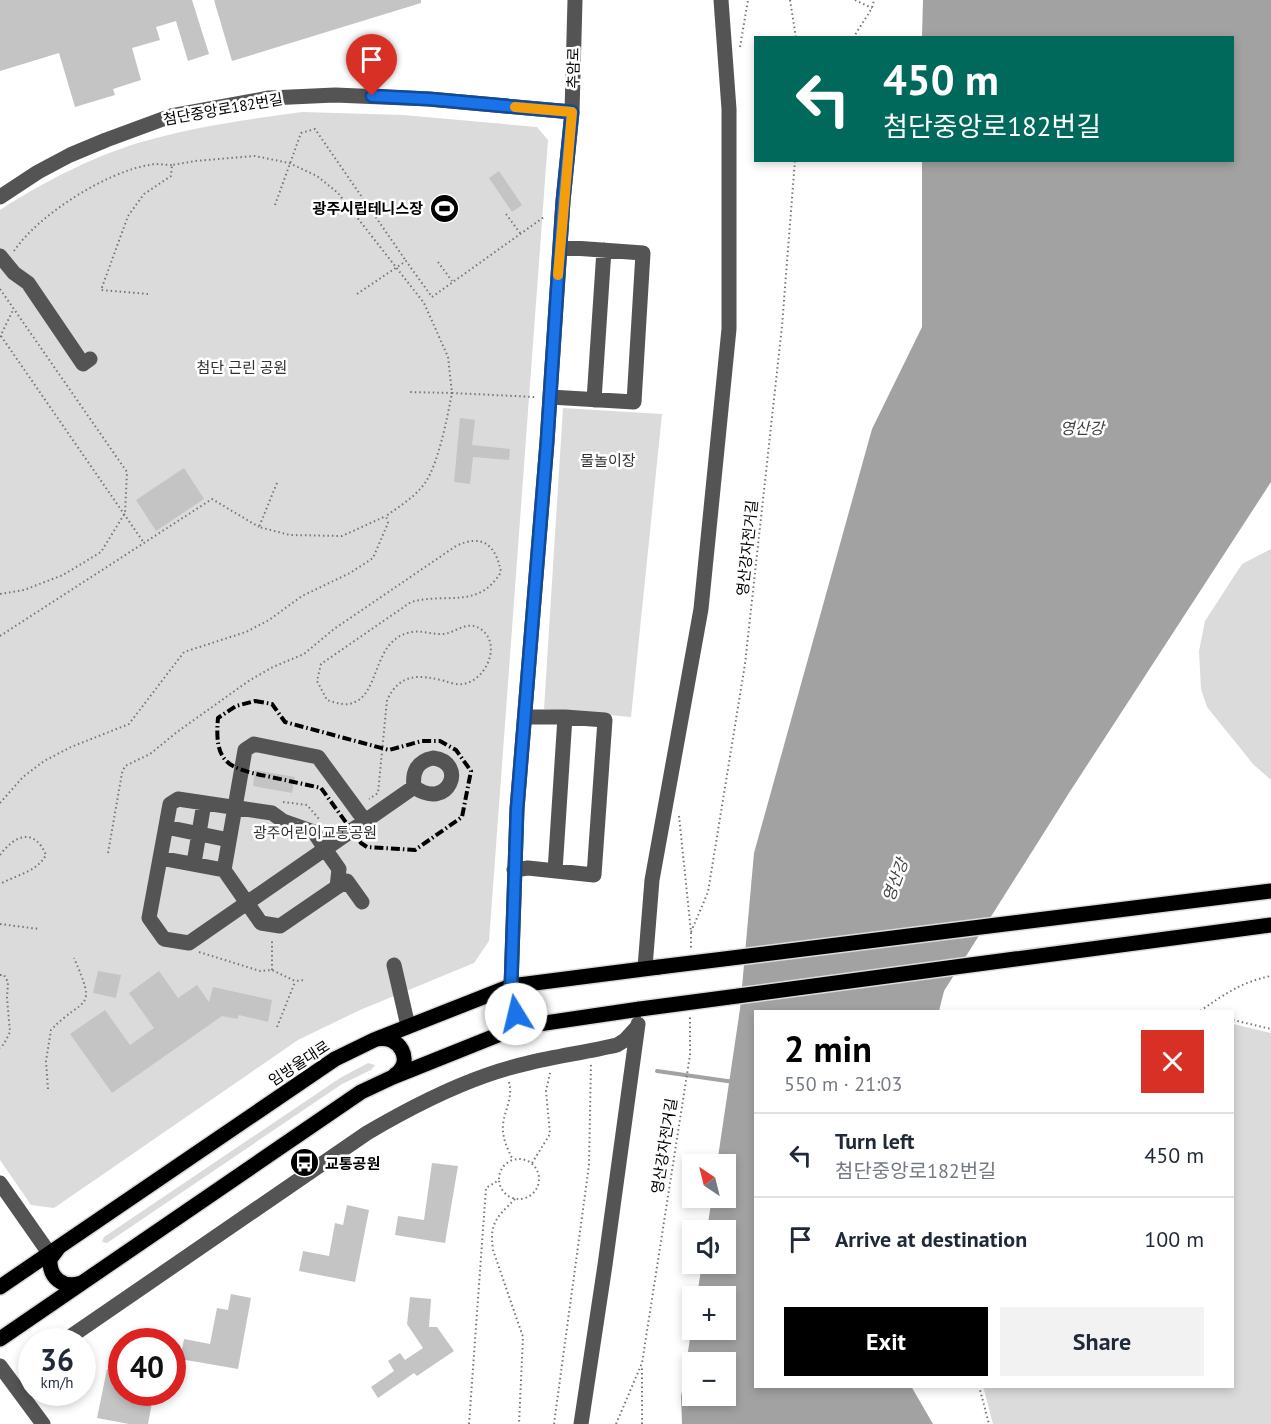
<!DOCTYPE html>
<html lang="en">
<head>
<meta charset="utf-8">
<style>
  body { margin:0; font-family:"PT Sans","Noto Sans KR",sans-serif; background:#f2f2f3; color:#1f2937; height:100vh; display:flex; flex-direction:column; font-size:22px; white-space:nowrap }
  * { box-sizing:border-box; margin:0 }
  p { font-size:20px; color:#747a83 }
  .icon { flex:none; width:33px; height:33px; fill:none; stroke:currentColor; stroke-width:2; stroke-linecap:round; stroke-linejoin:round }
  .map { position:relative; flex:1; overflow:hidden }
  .sheet { position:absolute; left:754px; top:1010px; width:480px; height:378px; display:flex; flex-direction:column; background:#fff; border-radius:0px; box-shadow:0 3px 9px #0003 }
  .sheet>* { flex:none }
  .top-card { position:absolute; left:754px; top:36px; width:480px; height:126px; border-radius:0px; box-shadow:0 3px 9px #0003; background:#00695c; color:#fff; overflow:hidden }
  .needle { width:39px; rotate:325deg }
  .controls { position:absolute; left:682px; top:1154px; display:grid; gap:12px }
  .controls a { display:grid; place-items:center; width:54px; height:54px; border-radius:0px; background:#fff; box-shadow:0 3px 9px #0003; font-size:30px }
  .speed { position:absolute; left:18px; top:1328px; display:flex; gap:12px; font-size:30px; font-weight:700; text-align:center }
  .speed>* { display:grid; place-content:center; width:78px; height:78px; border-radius:50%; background:#fff; box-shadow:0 3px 9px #0003; line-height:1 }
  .speed small { font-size:15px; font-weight:400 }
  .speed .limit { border:9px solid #d22; background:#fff; color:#111 }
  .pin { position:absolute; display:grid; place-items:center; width:51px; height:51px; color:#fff; margin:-62px -26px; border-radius:50% 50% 50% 0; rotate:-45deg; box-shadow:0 0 6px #0007 }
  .pin .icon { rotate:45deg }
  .me { position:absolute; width:66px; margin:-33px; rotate:351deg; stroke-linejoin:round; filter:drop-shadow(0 0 4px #0008) }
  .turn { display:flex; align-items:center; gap:21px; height:126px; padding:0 30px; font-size:27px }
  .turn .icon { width:78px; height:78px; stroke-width:2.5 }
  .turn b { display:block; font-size:42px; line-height:51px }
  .round { display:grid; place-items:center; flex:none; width:63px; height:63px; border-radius:0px; background:#f2f2f3 }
  .overview { display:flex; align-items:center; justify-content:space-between; height:102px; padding:0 30px }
  h1 { font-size:36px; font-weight:800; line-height:45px; color:#000 }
  .cta { display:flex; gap:12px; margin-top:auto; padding:12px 30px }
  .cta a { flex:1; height:69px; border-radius:0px; background:#000; color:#fff; font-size:24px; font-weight:800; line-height:69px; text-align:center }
  .cta a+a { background:#f2f2f3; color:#1f2937 }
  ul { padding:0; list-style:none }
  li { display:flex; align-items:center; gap:18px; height:84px; padding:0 30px; border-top:2px solid #e0e1e3 }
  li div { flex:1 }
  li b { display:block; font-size:22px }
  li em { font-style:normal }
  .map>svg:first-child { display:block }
</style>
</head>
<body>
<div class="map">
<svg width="1271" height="1424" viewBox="0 0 1271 1424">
  <rect width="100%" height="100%" fill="#fff"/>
  <!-- green -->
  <path fill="#dbdbdb" d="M 302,112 L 403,115 L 537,127 L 548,140 L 489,941 L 474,963 L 360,1010 L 298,1040 L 54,1208 L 31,1205 L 0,1160 L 0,210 C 43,182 99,153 149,140 C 199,126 251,119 302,112 Z
    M 563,408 L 662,414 L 631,717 L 544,709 Z
    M 1271,549 L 1271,780 L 1253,764 L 1207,707 L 1201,689 L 1199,651 L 1205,621 L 1242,564 Z
    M 1233,1024 L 1271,1033 L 1271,1424 L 993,1424 L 983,1386 L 1233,1386 Z
    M 368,1063 L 375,1065 L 371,1070 L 342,1084 L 107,1243 L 102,1242 L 104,1237 L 340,1078 Z"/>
  <!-- water -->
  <path fill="#a2a2a2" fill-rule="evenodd" d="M 923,0 L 1271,0 L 1271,482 L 1069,793 L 944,991 L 939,1011 L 756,1011 L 756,1386 L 911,1386 L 933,1424 L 682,1424 L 681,1397 L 693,1319 L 693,1329 L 726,1329 L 726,1296 L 697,1296 L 702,1263 L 726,1263 L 726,1230 L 707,1230 L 712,1197 L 726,1197 L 726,1164 L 717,1164 L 740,1009 L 754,853 L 872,429 L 922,327 L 922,161 L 1233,160 L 1233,38 L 922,37 ZM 693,1362 L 726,1362 L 726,1395 L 693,1395 Z"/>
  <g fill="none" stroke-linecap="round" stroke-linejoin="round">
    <!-- stream -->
    <path stroke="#a2a2a2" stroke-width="4" d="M 657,1071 L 734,1082"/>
  </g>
  <!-- building -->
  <path fill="#c4c4c4" d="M 0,0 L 192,0 L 209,54 L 188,61 L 176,21 L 156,27 L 160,40 L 132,48 L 141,80 L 113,89 L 115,95 L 75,107 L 59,53 L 0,71 Z
    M 214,0 L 421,0 L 421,3 L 232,61 Z
    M 499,171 L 522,205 L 512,212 L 489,178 Z
    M 460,418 L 475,420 L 472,445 L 510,449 L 509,460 L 473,457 L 470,484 L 454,482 Z
    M 184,468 L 204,499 L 156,531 L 136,500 Z
    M 255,770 L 295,777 L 292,793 L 253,786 Z
    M 98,971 L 121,975 L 116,998 L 93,993 Z
    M 159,971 L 178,998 L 197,985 L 209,1002 L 213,987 L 272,1000 L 268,1022 L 239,1015 L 237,1019 L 222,1016 L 112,1093 L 70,1034 L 105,1010 L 130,1045 L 154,1028 L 129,993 Z
    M 432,1163 L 458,1166 L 445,1243 L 395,1235 L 398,1216 L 424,1220 Z
    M 347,1205 L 369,1210 L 355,1282 L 299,1271 L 303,1251 L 329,1256 L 335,1223 L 343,1225 Z
    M 231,1294 L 251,1298 L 238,1369 L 180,1359 L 184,1339 L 210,1344 L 217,1308 L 228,1310 Z
    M 410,1297 L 431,1299 L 429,1327 L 437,1327 L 454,1351 L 417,1376 L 414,1373 L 378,1398 L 371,1387 L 394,1371 L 388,1361 L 400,1353 L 405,1360 L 423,1348 L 407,1324 Z
    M 107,1369 L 122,1372 L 122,1392 L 154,1392 L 148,1424 L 129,1424 L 97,1418 Z"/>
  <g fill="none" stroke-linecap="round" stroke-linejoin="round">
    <defs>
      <path id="major" d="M 377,1039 C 399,1034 415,1061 395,1075
        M 59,1247 L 50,1259 C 49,1278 63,1289 81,1283
        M 0,1287 L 335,1059 L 374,1040 L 511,986 L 659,967
        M 0,1339 L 361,1092 L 393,1077 L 518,1027 L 640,1009"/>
    </defs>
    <!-- major casing -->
    <use href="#major" stroke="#dbdbdb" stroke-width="18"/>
    <!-- path -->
    <path stroke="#767676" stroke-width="2" stroke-dasharray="1.5 3" stroke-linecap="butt" d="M 790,0 L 796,38
      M 855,0 L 872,8
      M 853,38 L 872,8 L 874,0
      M 740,47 L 748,0
      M 275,205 L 301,133 L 315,129 L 406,261
      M 506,214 L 520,233
      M 14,251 C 38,215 106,172 149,165 C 156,163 164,165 172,165
      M 438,262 L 452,281
      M 0,289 L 127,472 L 125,513 L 101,552 L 63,575 L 24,590 L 0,594
      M 148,294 L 101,290 L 128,216 L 144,194 L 171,176 L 172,165 L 195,161 L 255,156 L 289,163 L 317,176 L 338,193 L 424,303 L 448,357 L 452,393 L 408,392
      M 357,294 L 406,261 L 432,297 L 544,217
      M 1,336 L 144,543
      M 0,337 L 13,310
      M 277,483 L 259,527 L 290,535 L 342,536 L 386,516
      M 0,636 L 212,499 L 259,527
      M 283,802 L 307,805 L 319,819
      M 0,803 L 23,777 L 44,761 L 71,747 L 129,724 L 184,652 L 246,632 L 269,620 L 302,596 L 350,573 L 373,558 L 388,523 L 386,516 C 400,506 415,497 425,483 C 439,462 447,418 452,393 L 535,397
      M 679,816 L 691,932 L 691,948
      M 108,853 L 122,773 L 125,766 L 150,754 L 177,732 L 250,680 L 273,667 L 304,654 L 334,629 L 456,546 C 483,533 496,546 501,572 C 478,610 447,592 411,602 L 321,664 L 317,681 L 327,700 C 333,702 342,705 349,704 C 382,698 370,639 412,632 C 422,630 433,635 444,634 C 457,632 468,619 482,630 C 502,646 485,681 463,684 C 458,685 450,683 445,681 C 419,675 401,672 387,700 L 378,793 L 369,799
      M 0,855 C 15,835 34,827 46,855 C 37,872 16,875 0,884
      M 0,924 L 39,929
      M 691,932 L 708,892 L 745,664 L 782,326 L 795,160
      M 199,952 L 260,971 L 272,970 L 295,981 L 305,980
      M 272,970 L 272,940
      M 0,975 L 4,975 L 8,982 L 7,998 L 10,1032 L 4,1044 L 0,1048
      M 1200,1011 C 1225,994 1241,982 1271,976
      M 1233,1020 L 1271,1029
      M 277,1027 L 295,982
      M 509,1082 C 513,1098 505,1109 503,1124 C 502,1138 507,1148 513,1160
      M 48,1089 L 46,1061 L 51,1030 C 84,995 98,1013 74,958
      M499 1179a20 20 0 1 1 40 0a20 20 0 1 1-40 0Z
      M 532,1163 L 550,1134 L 546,1091 L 550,1073
      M 515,1199 C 497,1217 489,1223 493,1250 L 523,1337 L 519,1424
      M 979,1386 L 989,1424
      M 469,1424 L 486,1188 L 499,1180
      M 554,1424 L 589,1165 L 591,1063
      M 616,1424 L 642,1363 L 690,1055 L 690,1016
      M 642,1424 L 642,1366"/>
    <!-- minor -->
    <path stroke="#545454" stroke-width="15" d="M 0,197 L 38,172 L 70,155 L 106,140 L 171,116 L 269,98 L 335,95 L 429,99 L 572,112
      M 0,256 L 14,273 L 28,283 L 83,364 L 90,359
      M 550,397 L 634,402 L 643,253 L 560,247
      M 594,400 L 604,250
      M 433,758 C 468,762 449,812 414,787 C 412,772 417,761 433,758 Z
      M 178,799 L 272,813 L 283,821 L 314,832 L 325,849 L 189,943 L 164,939 L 149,918 L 170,804 Z
      M 365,821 L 318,757 L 254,744 L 245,750 L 224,870 L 261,923 L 280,926 L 337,887 L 339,869 L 325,849 L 414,787
      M 166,827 L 229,840
      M 160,858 L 224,870
      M 194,863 L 204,803
      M 514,870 L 528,868 L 594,875 L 605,720 L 565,717 L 526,717
      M 555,871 L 565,717
      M 337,887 L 347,881 L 362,902
      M 394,965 L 408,1026
      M 645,967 L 652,880 L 701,609 L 729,329 L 729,109 L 721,0
      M 508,1031 L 516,1014 L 511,986 L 517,809 L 547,442 L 563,201 L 572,112 L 575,0
      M 0,1183 L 49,1253
      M 64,1341 L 367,1133 C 406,1110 444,1090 487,1075 C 528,1060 574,1055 617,1045 L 625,1040 L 637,1027
      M 0,1366 L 43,1424
      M 581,1424 L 605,1265 L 638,1024"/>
    <!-- major -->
    <use href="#major" stroke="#000" stroke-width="15"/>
    <!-- rail -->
    <path stroke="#000" stroke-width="4" stroke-dasharray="9 3 1.5 3" stroke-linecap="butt" d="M 255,701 L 272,704 L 285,722 L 389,750 L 422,741 L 440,741 L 456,750 L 471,771 L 462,817 L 415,850 L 367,847 L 361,843 L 321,788 C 303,784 285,780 266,776 C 227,768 214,762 218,718 L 236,706 Z"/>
    <defs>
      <path id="major-bridge" d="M 659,967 L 1271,891
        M 640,1009 L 1271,925"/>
    </defs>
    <!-- major-bridge casing -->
    <use href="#major-bridge" stroke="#dbdbdb" stroke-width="18" stroke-linecap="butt"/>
    <!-- path-bridge -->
    <path stroke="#767676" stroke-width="2" stroke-dasharray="1.5 3" stroke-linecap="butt" d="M 293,835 L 299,818"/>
    <!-- major-bridge -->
    <use href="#major-bridge" stroke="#000" stroke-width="15"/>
  </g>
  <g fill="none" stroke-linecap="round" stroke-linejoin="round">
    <defs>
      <path id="route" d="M 372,96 L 429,99 L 572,112 L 563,201 L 547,442 L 517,809 L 511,986 L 516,1014"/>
    </defs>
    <!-- route casing -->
    <use href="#route" stroke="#114b97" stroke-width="15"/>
    <!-- route -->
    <use href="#route" stroke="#1a73e8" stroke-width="10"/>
    <!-- slow -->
    <path stroke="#f59e0b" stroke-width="10" d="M 515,107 L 572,112 L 558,275"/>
  </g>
  <!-- icons -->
  <defs>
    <symbol id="stadium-disc" viewBox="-11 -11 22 22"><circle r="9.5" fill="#000" stroke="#fff"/><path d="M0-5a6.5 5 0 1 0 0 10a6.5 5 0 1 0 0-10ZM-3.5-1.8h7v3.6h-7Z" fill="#fff"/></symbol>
    <symbol id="bus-disc" viewBox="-11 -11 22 22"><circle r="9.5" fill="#000" stroke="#fff"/><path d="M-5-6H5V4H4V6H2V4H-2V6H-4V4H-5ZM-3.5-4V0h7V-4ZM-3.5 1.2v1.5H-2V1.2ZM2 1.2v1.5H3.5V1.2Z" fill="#fff"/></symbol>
  </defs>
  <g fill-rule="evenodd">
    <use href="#stadium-disc" x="428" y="192" width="33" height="33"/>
    <use href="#bus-disc" x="288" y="1146" width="33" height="33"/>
  </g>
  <g text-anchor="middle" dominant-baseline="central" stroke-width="5" stroke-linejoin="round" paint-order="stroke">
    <!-- street labels -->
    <g font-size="15" fill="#000" stroke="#fff">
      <text transform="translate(573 68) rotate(-89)">추암로</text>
      <text transform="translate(223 109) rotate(-10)">첨단중앙로182번길</text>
      <text transform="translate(747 548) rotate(-84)">영산강자전거길</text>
      <text transform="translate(299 1063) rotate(-33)">임방울대로</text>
      <text transform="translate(664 1146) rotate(-81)">영산강자전거길</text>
    </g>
    <!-- poi labels -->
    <g font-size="15" font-weight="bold" fill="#000" stroke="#fff" text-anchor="end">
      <text x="423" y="208">광주시립테니스장</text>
      <text x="325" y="1163" text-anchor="start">교통공원</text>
    </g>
    <!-- park labels -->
    <g font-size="15" fill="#323232" stroke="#fff">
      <text x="242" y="367">첨단 근린 공원</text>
      <text x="608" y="460">물놀이장</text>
      <text x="315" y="832">광주어린이교통공원</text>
    </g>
    <!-- water labels -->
    <g font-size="16" font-style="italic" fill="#434343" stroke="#fff">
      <text x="1082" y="428">영산강</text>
      <text transform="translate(895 880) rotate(-70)">영산강</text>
    </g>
  </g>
</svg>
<div class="controls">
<a><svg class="needle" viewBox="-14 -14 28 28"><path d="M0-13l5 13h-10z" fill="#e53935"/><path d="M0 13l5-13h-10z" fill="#747a83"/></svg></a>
<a><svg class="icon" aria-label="sound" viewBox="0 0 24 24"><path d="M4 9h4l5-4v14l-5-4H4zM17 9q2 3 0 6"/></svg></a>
<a>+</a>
<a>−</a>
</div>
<div class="speed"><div>36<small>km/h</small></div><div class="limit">40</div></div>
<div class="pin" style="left:372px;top:96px;background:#d93025"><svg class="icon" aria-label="arrive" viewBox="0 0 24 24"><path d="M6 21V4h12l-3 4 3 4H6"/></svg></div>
<svg class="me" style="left:516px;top:1014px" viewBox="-20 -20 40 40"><circle r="19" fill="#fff"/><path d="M0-13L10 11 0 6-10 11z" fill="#1a73e8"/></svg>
<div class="top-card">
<div class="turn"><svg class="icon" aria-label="left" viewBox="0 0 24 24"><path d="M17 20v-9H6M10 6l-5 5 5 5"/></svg><div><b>450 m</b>첨단중앙로182번길</div></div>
</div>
<section class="sheet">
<div class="overview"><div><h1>2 min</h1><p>550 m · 21:03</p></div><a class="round" style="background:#d93025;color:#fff"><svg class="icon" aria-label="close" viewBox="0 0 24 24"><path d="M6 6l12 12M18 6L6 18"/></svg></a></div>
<ul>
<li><svg class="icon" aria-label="left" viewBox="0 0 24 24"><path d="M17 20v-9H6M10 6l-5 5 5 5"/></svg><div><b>Turn left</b><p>첨단중앙로182번길</p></div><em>450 m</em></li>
<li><svg class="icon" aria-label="arrive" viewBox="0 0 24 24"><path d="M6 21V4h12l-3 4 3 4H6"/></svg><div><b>Arrive at destination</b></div><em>100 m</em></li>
</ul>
<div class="cta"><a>Exit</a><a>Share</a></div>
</section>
</div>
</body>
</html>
